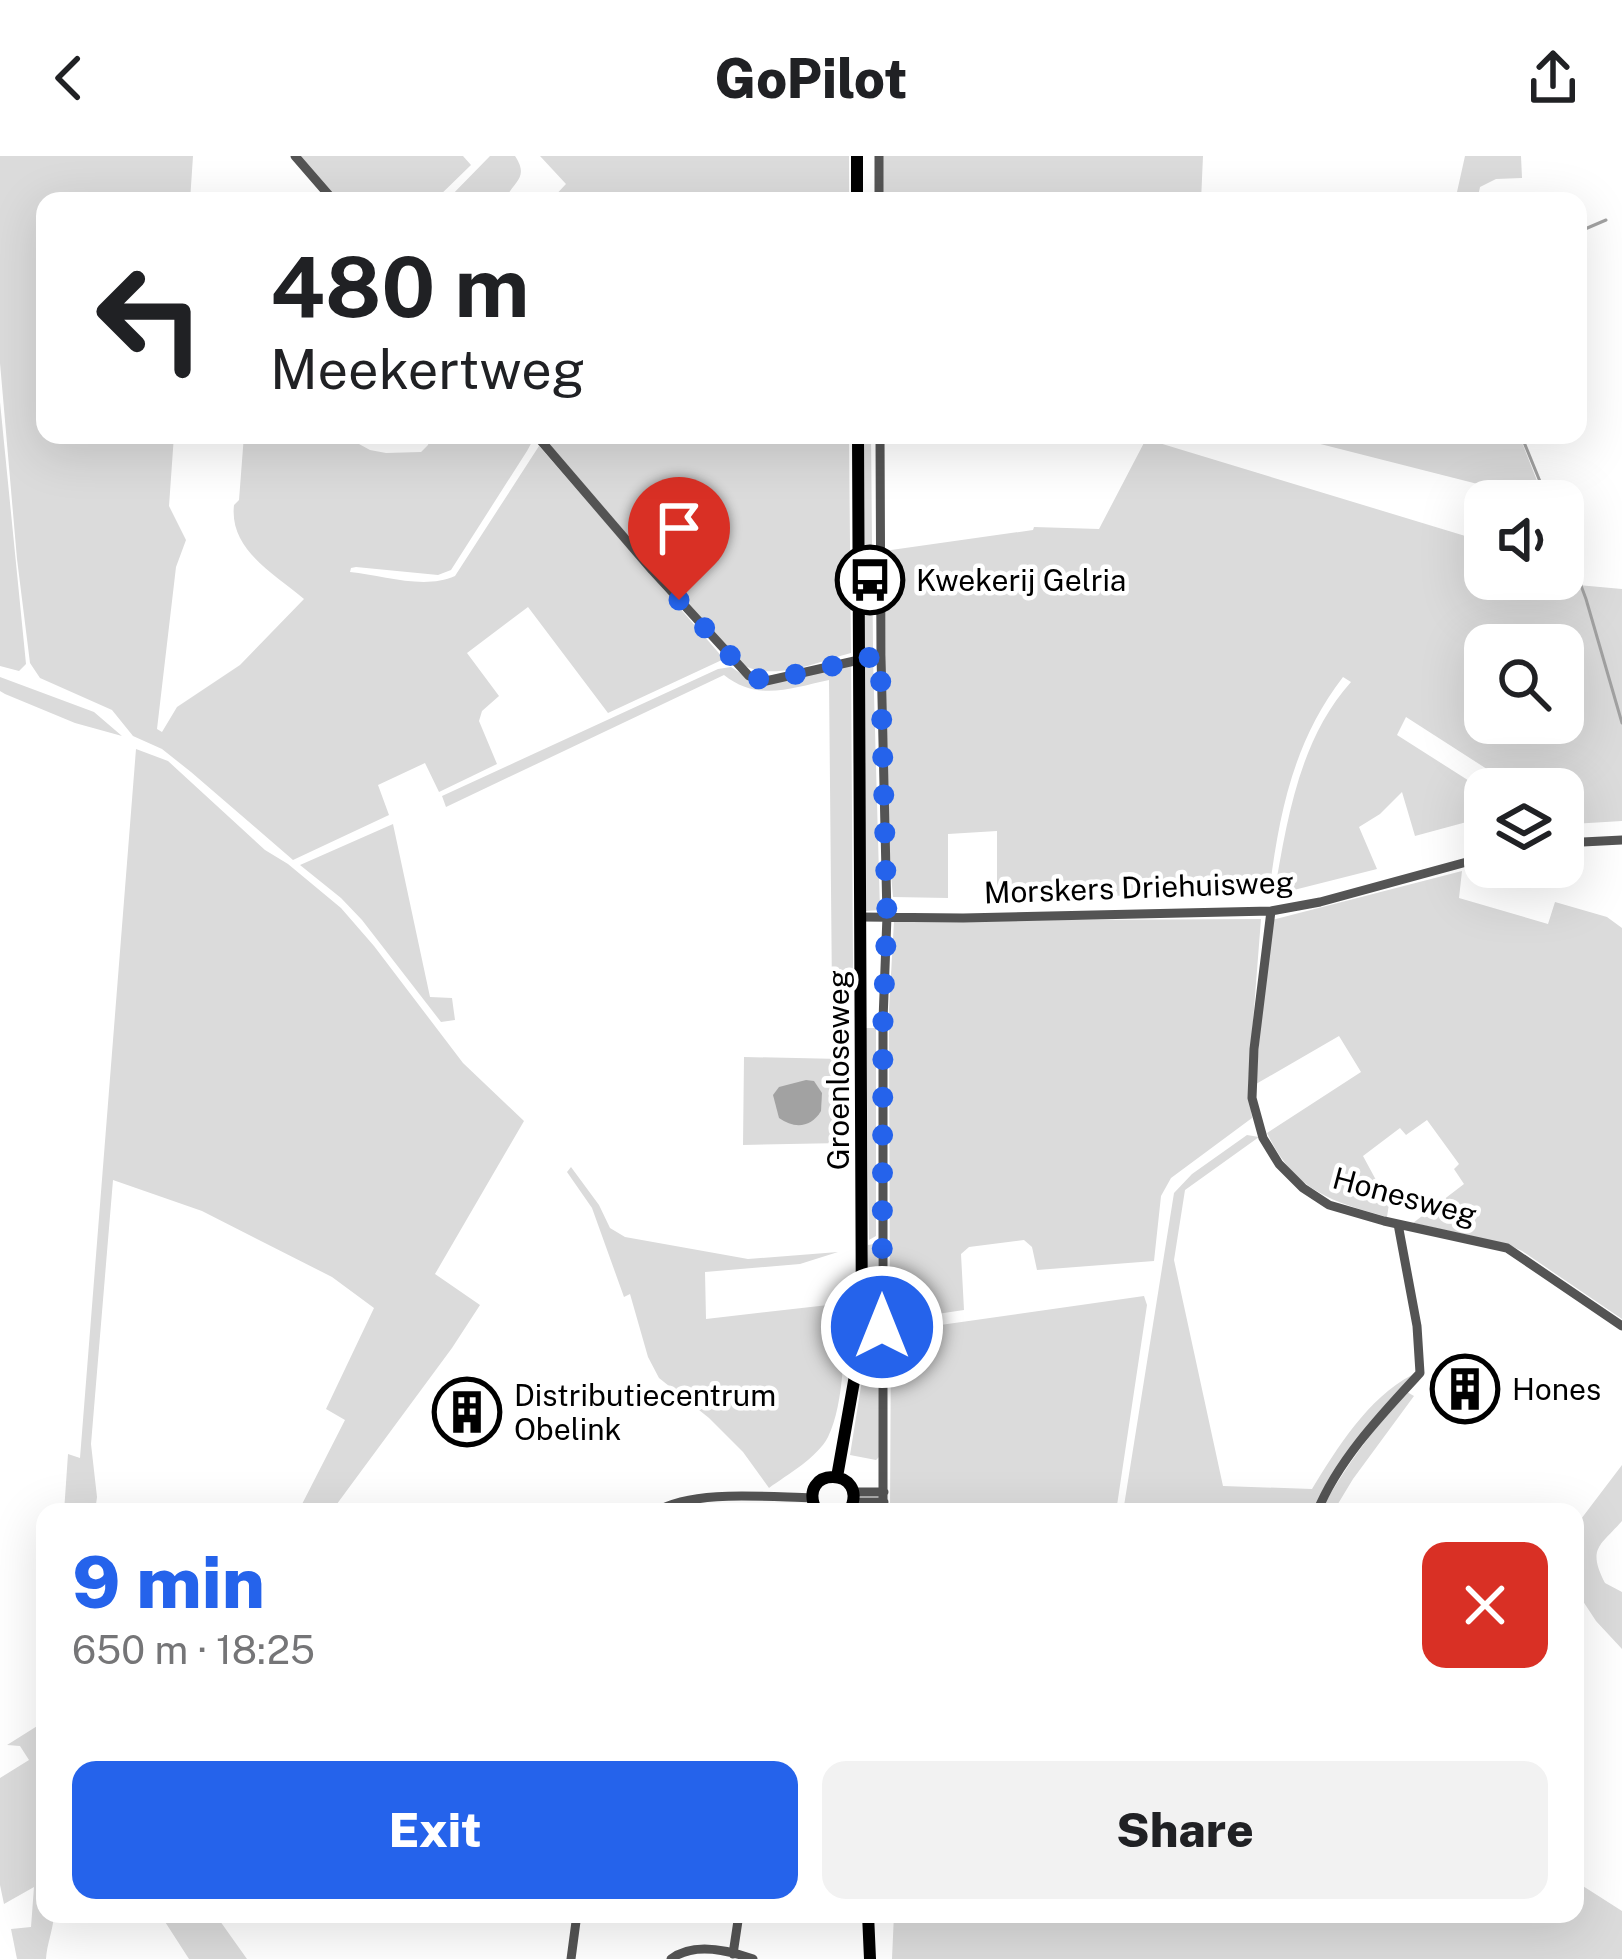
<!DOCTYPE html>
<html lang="en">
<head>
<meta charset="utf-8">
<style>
  body { margin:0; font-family:"Public Sans",sans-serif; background:#f2f2f2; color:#202124; height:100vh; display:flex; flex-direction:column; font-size:45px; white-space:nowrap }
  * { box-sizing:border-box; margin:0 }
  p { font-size:39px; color:#757577 }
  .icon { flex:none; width:66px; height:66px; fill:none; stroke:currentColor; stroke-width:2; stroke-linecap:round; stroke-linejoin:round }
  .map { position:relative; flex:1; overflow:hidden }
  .details { position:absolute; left:36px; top:1347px; width:1548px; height:420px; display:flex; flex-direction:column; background:#fff; border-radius:24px; box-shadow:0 12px 48px #0002 }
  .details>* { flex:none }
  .banner { position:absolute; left:36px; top:36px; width:1551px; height:252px; border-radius:24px; box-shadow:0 12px 48px #0002; background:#fff; color:#202124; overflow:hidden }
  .controls { position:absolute; left:1464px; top:324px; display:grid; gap:24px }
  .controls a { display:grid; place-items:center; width:120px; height:120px; border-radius:24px; background:#fff; box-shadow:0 12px 48px #0002; font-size:60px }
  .pin { position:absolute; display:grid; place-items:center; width:102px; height:102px; color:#fff; margin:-123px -51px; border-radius:50% 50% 50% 0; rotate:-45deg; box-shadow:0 0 12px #0007 }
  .pin .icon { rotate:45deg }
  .me { position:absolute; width:132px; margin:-66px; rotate:0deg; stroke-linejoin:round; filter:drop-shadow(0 0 9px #0008) }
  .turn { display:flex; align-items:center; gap:42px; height:252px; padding:0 36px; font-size:54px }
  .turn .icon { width:156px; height:156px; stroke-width:2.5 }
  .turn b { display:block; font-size:84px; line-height:102px }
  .round { display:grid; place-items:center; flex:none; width:126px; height:126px; border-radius:24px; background:#f2f2f2 }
  .overview { display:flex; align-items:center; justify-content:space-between; height:204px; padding:0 36px }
  h1 { font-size:72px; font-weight:800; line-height:90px; color:#2563eb }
  .button { display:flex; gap:24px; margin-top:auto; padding:24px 36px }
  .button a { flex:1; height:138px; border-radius:24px; background:#2563eb; color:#fff; font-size:48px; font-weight:800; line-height:138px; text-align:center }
  .button a+a { background:#f2f2f2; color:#202124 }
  header { display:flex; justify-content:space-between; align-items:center; height:156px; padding:0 36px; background:#fff; font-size:54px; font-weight:800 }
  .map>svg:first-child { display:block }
</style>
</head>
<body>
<header><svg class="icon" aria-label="back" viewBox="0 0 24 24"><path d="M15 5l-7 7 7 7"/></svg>GoPilot<svg class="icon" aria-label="share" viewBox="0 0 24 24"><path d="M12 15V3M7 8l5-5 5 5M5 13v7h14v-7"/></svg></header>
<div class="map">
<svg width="1622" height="1803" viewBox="0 0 1622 1803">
  <rect width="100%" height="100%" fill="#fff"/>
  <!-- green -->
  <path fill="#dbdbdb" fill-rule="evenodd" d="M 0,0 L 193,0 L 190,45 L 45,45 L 45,279 L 174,279 L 169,350 L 186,384 L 176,411 L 157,573 L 162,576 L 177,551 L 240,509 L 304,443 C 274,417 229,394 234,349 L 239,344 L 244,279 L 308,279 L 359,288 L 370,294 L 386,297 L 421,296 L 428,289 L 431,279 L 529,279 L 533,284 L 527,295 L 451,414 L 438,419 L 356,411 L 351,412 L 350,416 C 382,419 424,434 455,420 L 539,290 L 724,503 L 608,557 L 528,451 L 467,497 L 499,540 L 482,555 L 479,565 L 497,608 L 439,636 L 425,607 L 378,629 L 389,659 L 293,704 L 191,616 L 162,593 L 133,580 L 112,554 L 40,522 L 30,507 L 17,403 L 0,207 Z
    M 300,0 L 463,0 L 471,9 L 434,45 L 339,45 Z
    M 490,0 L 515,0 C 531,24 510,26 506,45 L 446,45 Z
    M 540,0 L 849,0 L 849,45 L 550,45 L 566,28 Z
    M 881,0 L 1203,0 L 1201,45 L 882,45 Z
    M 1465,0 L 1521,0 L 1522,22 L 1496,23 L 1480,31 L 1477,45 L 1455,45 Z
    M 0,246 L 26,508 L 19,515 L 0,510 Z
    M 541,279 L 849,279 L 851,497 C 817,506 772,527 739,507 Z
    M 862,279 L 871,279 L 873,492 L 862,495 Z
    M 1285,279 L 1519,279 L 1545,345 L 1519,345 L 1517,338 Z
    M 1146,283 L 1485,386 L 1485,423 L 1563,423 L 1563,389 L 1578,429 L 1622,433 L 1622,665 L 1572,668 L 1563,662 L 1563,633 L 1518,633 L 1406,561 L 1397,579 L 1485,635 L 1485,661 L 1415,680 L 1402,636 L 1380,658 L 1359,671 L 1377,713 L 1274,739 C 1287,664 1299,584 1351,526 L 1343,521 C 1293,586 1279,658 1269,738 L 997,741 L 997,675 L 948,678 L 948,742 L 893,741 L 889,696 L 884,395 L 1033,374 L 1034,371 L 1099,373 ZM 1485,489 L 1563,489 L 1563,567 L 1485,567 Z
    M 873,502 L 880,754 L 866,755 L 862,504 Z
    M 851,506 L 853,807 L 852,839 L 848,845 L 836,845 L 832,838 L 829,524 C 791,532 758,546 724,519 L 446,651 L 442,640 L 718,513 L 731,511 L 749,523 Z
    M 0,521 L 94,556 L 122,580 L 75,567 L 5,538 L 0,535 Z
    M 136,593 L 168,605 L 265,694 L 288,708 L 341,752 L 374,790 L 463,907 L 524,965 L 435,1118 L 480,1149 L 452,1192 L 331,1356 L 298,1356 L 345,1264 L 326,1253 L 374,1152 L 332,1121 L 202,1055 L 113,1024 L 91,1288 L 97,1341 L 95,1356 L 64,1356 L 68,1298 L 80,1302 Z
    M 393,668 L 430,841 L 452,842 L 455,864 L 441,866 L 362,764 L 341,742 L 300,709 Z
    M 1462,715 L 1459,742 L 1548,768 L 1555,746 L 1607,761 L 1622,772 L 1622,1163 L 1522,1095 L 1507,1088 L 1413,1067 L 1464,1028 L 1454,1013 L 1459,1008 L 1427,964 L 1406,979 L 1400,972 L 1363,1000 L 1389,1048 L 1387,1061 C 1329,1045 1294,1034 1267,977 L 1361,916 L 1339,880 L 1256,928 L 1268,765 Z
    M 1261,763 L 1248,930 L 1252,962 L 1171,1022 L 1161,1040 L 1154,1105 L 1037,1114 L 1032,1091 L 1024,1084 L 969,1091 L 961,1098 L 964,1154 L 890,1165 L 889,854 L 894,765 Z
    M 866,872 L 876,872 L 876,1080 L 869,1084 Z
    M 744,901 L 841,903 L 843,987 L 743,989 Z
    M 1247,979 L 1259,981 L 1185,1034 L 1174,1104 L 1223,1330 L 1312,1333 C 1337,1292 1368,1242 1412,1219 L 1327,1329 L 1312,1356 L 1123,1356 L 1174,1037 L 1192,1018 Z
    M 571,1011 L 599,1049 L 610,1072 L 625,1081 L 748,1103 L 838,1096 L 800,1108 L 705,1116 L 706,1163 L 846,1147 C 844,1185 845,1247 828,1281 C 817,1302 788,1318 769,1332 L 743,1296 L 709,1262 L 659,1222 L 648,1201 L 630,1138 L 624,1141 L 592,1052 L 567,1016 Z
    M 874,1088 L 878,1092 L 879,1301 L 876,1304 L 850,1299 L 865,1205 L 868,1089 Z
    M 1144,1140 L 1147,1149 L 1116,1356 L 890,1356 L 891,1176 Z
    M 1407,1236 L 1414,1240 L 1353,1323 L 1333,1356 L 1320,1356 C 1344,1312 1373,1273 1407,1236 Z
    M 1622,1309 L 1622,1365 C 1600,1390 1587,1392 1605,1427 L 1622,1436 L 1622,1493 L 1596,1465 L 1575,1433 L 1575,1371 Z
    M 42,1567 L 45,1570 L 45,1758 L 54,1758 C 53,1775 47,1787 46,1803 L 17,1803 L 11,1773 L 31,1771 L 34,1731 L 4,1748 L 0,1729 L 0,1622 L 29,1604 L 20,1590 L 7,1589 Z
    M 1575,1725 L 1622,1755 L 1622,1803 L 892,1803 L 894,1758 L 1575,1758 Z
    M 160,1758 L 215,1758 L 247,1803 L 189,1803 Z"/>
  <!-- water -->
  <path fill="#a2a2a2" d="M 806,924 L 814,925 L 822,937 L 821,955 C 811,972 794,973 779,962 L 773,939 L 779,931 Z"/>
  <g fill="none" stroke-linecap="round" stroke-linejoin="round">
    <!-- stream -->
    <path stroke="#a2a2a2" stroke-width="3" d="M 1578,76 L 1606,64
      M 1521,279 L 1548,345
      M 1563,381 L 1586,443 L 1622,567"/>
    <!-- minor -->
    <path stroke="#545454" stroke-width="9" d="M 295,0 L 334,45
      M 879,45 L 879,0
      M 536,279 L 652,414 L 749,520 L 766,525 L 881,499
      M 880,279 L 881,499 L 887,760 L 883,864 L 883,1356
      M 1563,687 L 1622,684
      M 1271,755 L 1254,893 L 1252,942 L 1263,982 L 1279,1008 L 1303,1032 L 1329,1049 L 1384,1065 L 1507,1092 L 1622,1170
      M 861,761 L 963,762 L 1271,755 L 1320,746 L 1485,701
      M 854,1336 L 884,1336
      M 854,1346 L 884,1346
      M 655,1356 C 694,1333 766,1341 812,1342
      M 1317,1356 C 1338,1304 1382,1258 1420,1217 L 1417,1170 L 1398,1068
      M 733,1798 L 739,1758
      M 571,1803 L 577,1758
      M 671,1803 C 693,1786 728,1794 753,1803"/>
    <!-- major -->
    <path stroke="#000" stroke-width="12" d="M 857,0 L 857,45
      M 837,1321 L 862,1180 L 858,279
      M 817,1356 C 793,1309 873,1310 849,1356
      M 868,1758 L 870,1803"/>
  </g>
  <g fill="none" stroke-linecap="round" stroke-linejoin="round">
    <!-- route -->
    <path stroke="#2563eb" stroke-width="21" stroke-dasharray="0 37.8" d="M 679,444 L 749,520 L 766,525 L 880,499 L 887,760 L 883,864 L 882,1171"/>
  </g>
  <!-- icons -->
  <defs>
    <symbol id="bus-ring" viewBox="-11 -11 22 22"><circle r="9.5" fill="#fff" stroke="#000" stroke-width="1.5"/><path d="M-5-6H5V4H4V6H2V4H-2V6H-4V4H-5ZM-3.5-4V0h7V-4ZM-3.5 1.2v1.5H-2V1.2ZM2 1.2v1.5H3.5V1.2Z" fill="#000"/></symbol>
    <symbol id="building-ring" viewBox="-11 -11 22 22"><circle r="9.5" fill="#fff" stroke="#000" stroke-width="1.5"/><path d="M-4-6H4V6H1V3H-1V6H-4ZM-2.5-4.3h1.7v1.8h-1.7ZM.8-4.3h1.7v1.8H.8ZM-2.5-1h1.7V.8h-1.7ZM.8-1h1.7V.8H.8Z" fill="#000"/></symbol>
  </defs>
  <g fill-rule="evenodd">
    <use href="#bus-ring" x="832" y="386" width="76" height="76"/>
    <use href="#building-ring" x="1427" y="1195" width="76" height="76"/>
    <use href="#building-ring" x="429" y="1218" width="76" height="76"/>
  </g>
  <g text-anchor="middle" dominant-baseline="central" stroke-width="9" stroke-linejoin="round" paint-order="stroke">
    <!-- poi labels -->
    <g font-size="30" fill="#000" stroke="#fff" text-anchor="start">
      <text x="916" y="424">Kwekerij Gelria</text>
      <text x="1512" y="1233">Hones</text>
      <text x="514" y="1239">Distributiecentrum<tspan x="514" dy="34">Obelink</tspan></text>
    </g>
    <!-- street labels -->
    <g font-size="30" fill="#000" stroke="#fff">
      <text transform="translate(1139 731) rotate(-2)">Morskers Driehuisweg</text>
      <text transform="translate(838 914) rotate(-90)">Groenloseweg</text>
      <text transform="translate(1405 1040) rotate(15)">Honesweg</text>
    </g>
  </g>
</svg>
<div class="controls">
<a><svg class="icon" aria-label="sound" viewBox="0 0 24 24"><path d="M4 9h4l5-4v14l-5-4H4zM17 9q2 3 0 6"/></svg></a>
<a><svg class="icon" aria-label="search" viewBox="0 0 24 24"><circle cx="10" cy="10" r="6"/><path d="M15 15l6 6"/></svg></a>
<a><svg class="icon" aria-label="layers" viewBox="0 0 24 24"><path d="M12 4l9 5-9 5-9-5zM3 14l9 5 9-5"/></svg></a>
</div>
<div class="pin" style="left:679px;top:444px;background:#d93025"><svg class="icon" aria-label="arrive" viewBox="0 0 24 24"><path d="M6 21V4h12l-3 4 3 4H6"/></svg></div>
<svg class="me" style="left:882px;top:1171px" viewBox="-20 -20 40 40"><circle r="17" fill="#2563eb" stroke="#fff" stroke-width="3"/><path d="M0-11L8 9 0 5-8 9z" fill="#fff"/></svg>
<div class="banner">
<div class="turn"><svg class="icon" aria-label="left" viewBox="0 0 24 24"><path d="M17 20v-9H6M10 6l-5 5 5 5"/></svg><div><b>480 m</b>Meekertweg</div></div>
</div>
<section class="details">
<div class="overview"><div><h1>9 min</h1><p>650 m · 18:25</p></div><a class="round" style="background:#d93025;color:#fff"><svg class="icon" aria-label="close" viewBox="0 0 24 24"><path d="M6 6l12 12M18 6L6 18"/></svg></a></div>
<div class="button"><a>Exit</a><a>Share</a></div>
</section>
</div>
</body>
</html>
